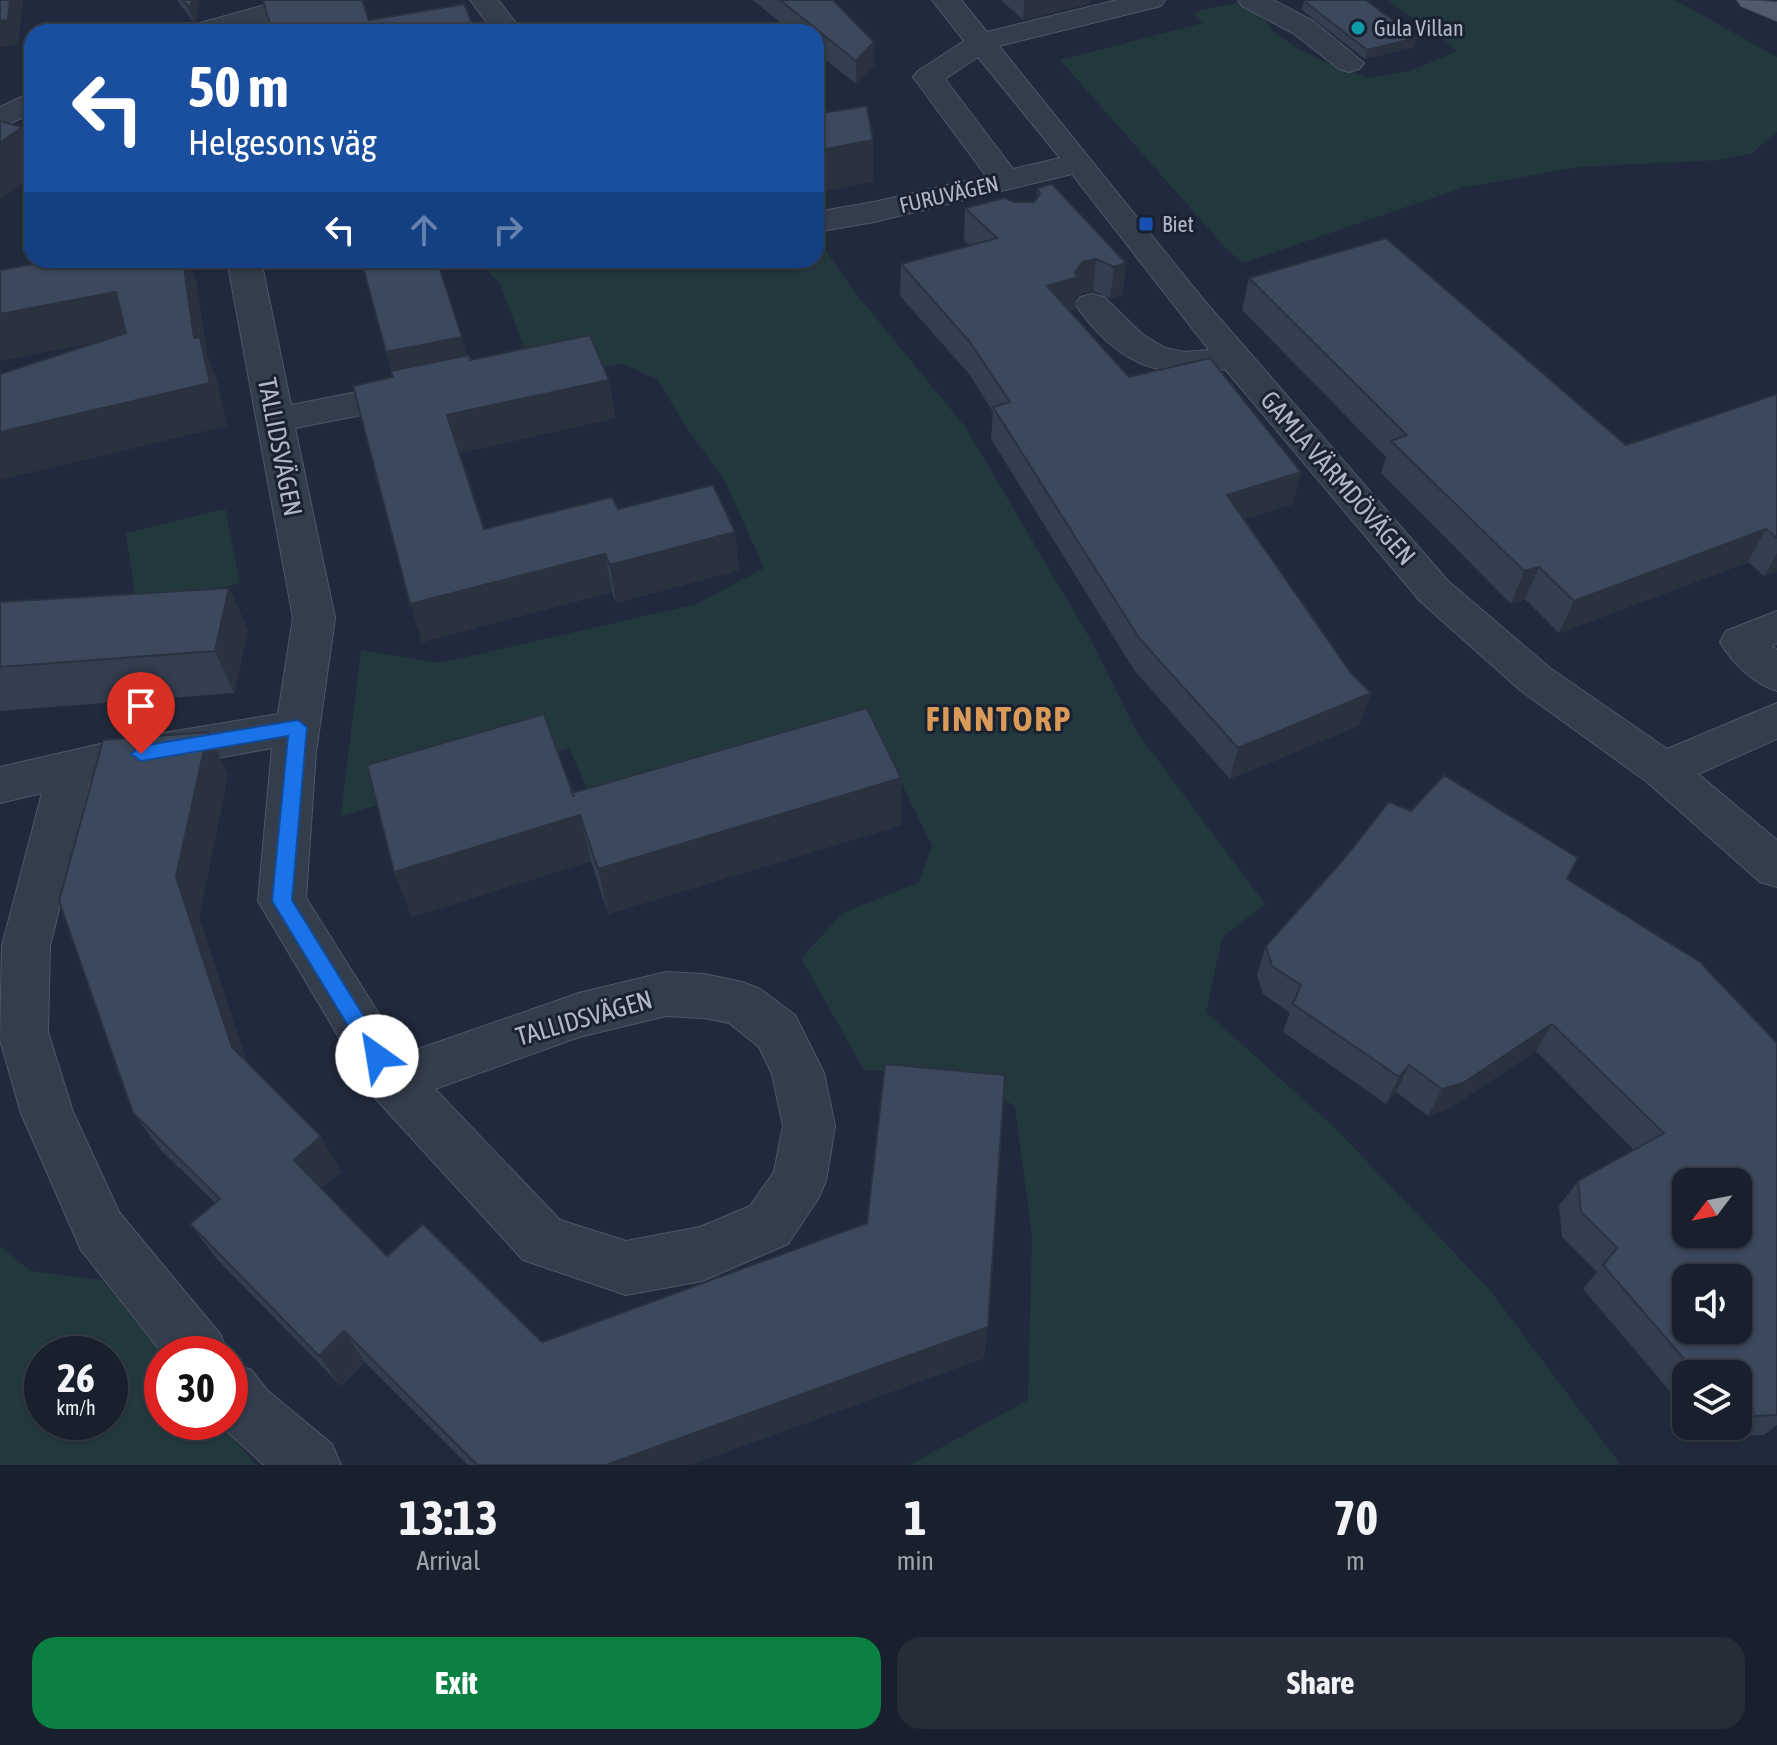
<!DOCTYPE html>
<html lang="en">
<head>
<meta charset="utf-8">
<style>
  body { margin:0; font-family:"Asap Condensed",sans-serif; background:#262d39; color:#f1f3f6; height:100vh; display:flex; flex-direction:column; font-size:30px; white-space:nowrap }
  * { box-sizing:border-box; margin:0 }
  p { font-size:26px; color:#9fa3aa }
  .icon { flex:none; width:44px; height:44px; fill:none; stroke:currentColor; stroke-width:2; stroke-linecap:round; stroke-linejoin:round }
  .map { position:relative; height:1465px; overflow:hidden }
  .details { display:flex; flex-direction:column; background:#19202d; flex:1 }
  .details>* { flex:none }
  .banner { position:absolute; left:24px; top:24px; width:800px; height:244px; border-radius:24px; box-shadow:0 2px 6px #0004,0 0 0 2px #373e49; background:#1a4fa0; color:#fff; overflow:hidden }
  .needle { width:52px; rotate:238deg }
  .tools { position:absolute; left:1672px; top:1168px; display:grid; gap:16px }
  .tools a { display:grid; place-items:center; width:80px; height:80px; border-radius:16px; background:#19202d; box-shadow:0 2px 6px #0004,0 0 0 2px #373e49; font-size:40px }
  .speed { position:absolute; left:24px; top:1336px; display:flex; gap:16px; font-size:40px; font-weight:700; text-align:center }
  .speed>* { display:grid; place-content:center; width:104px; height:104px; border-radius:50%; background:#19202d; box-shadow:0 2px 6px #0004,0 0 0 2px #373e49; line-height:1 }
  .speed small { font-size:20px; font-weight:400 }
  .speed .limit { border:12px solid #d22; background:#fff; color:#111 }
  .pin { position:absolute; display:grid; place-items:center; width:68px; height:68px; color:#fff; margin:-82px -34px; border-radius:50% 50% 50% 0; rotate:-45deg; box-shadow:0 0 8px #0007 }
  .pin .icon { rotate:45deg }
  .me { position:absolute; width:88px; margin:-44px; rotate:328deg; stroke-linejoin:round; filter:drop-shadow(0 0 6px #0008) }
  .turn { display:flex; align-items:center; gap:28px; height:168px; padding:0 32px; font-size:36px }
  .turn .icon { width:104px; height:104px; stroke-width:2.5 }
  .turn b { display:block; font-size:56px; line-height:68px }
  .lanes { display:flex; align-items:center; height:76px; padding:0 32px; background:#0003; justify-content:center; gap:40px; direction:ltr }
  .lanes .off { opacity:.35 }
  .eta { display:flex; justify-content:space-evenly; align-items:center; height:136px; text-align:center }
  .eta b { font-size:48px; font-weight:700; line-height:56px }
  .action { display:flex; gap:16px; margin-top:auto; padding:16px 32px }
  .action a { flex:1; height:92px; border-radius:24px; background:#0b8043; color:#fff; font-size:32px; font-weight:700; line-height:92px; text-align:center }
  .action a+a { background:#262d39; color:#f1f3f6 }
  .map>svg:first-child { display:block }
</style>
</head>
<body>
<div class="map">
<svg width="1777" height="1465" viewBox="0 0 1777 1465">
  <rect width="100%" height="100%" fill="#212a3c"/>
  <!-- green -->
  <path fill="#23383d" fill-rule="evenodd" d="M 1387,0 L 1675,0 L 1777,57 L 1777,132 L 1752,153 L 1720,160 L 1577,167 L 1462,188 L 1242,263 L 1223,245 L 1060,60 L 1203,23 L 1194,15 L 1201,10 L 1241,2 L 1261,14 L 1275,33 L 1298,49 L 1325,62 L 1368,78 L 1410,71 L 1458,51 Z
    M 816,237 L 853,290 L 966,428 L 1092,642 L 1137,732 L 1265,904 L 1222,938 L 1206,1012 L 1334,1127 L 1489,1289 L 1621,1465 L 909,1465 L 1028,1400 L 1032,1237 L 1015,1106 L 955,1073 L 864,1070 L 801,958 L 843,913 L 919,882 L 932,846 L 883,745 L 603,824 L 569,748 L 341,816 L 361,650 L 440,663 L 697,604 L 764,568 L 724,479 L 684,424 L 658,380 L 624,364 L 535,376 L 500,284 L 479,260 L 816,260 Z
    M 225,509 L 240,583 L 137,609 L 126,533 Z
    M 0,1246 L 30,1271 L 102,1280 L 164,1354 L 162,1422 L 220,1422 L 256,1465 L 0,1465 ZM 42,1354 L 110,1354 L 110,1422 L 42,1422 Z"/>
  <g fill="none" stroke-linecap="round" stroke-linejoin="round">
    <defs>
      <path id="minor" d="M 283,0 L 328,0 L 324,6 L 230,32 L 185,32 L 189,26 Z
        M 470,0 L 498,0 L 523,32 L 494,32 Z
        M 932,0 L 961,0 L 987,32 L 1117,0 L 1165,0 L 1161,6 L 999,46 L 1202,298 L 1448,581 L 1550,668 L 1667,749 L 1777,703 L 1777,739 L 1698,774 L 1777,840 L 1777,887 L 1760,882 L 1647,782 L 1520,690 L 1420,601 L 1225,369 C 1157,381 1115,362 1075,304 L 1080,297 L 1092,294 L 1104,297 L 1142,334 L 1165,348 L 1184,352 L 1209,350 L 1072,174 L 874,222 L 816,232 L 816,212 L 874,202 L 986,176 L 913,77 L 918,71 L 964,41 ZM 978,57 L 1060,158 L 1013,169 L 945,79 Z
        M 1238,0 L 1273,0 L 1313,21 L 1364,63 L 1359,69 L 1349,72 L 1339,69 L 1293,33 L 1242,6 Z
        M 32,92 L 32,113 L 0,128 L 0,107 Z
        M 227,260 L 261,260 L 291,405 L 418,380 L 431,384 L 436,392 L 431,400 L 418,404 L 295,428 L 335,618 L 316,752 L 306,898 L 404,1054 L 579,993 L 666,972 L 704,974 L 742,982 L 760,989 L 795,1015 L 824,1073 L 835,1126 L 826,1181 L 818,1199 L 788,1244 L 702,1281 L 626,1295 L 523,1260 L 375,1098 L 258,901 L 272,748 L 90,781 L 50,946 L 48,1032 L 73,1112 L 119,1212 L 220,1334 L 229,1354 L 163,1354 L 81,1250 L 21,1113 L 0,1040 L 2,946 L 42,793 L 0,803 L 0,767 L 109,742 L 278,714 L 293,618 ZM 666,1016 L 704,1018 L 729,1023 L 759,1047 L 772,1074 L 783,1126 L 774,1172 L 750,1206 L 700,1227 L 626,1241 L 560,1220 L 435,1089 L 579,1037 Z
        M 1777,611 L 1777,643 L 1772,646 L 1777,650 L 1777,691 C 1754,684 1732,663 1720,642 L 1726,631 Z
        M 230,1362 L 251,1370 L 268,1391 L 332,1444 L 341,1465 L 264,1465 L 217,1422 L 230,1422 Z"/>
      <path id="major" d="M 1737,0 L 1777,2 L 1777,21 L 1741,6 Z"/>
    </defs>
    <!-- minor casing -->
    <use href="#minor" stroke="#505767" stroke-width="2"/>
    <!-- major casing -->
    <use href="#major" stroke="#3e4655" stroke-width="2"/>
    <!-- minor -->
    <use href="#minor" fill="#343d4c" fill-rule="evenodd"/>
    <!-- major -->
    <use href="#major" fill="#525b6c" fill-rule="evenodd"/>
  </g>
  <!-- wall -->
  <path fill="#343e4f" d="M 177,0 L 200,0 L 195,21 L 193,22 Z
    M 753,0 L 833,0 L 874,42 L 874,65 L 856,84 L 816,52 L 816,32 L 792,32 Z
    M 1001,0 L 1091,0 L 1091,3 L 1023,20 Z
    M 1304,1 L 1414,47 L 1365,59 L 1302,10 Z
    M 1037,188 L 1126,263 L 1122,295 L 1110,298 L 1093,291 L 1079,294 L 1076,298 L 1075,309 L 1069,311 L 1129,377 L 1293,504 L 1244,519 L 1360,725 L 1230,779 L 1134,670 L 991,439 L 993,412 L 969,374 L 900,296 L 901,264 L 970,246 L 964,240 L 965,208 L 1034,202 L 1037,199 Z
    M 361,260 L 467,355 L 470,360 L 609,380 L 615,418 L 459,453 L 484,529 L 618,509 L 739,570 L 616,603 L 612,592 L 422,642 L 393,377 Z
    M 1249,278 L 1626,445 L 1777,394 L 1777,571 L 1764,576 L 1748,562 L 1559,633 L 1525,599 L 1511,604 L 1381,473 L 1386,457 L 1242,310 Z
    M 229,588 L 248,630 L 234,693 L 0,711 L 0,602 Z
    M 228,774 L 199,917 L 247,1063 L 341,1172 L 322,1188 L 387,1256 L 542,1342 L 984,1358 L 690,1465 L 468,1465 L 365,1362 L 341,1386 L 216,1258 L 190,1224 L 215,1203 L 160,1149 L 133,1113 Z
    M 901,778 L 901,825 L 608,914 L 591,861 L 412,917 L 394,872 L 572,793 Z
    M 1567,879 L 1777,1043 L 1777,1425 L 1764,1435 L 1729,1436 L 1720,1426 L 1738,1426 L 1738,1374 L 1686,1374 L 1686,1400 L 1680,1403 L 1583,1289 L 1597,1272 L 1562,1237 L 1559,1206 L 1578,1181 L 1634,1150 L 1536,1051 L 1448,1109 L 1428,1116 L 1396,1092 L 1386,1104 L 1283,1032 L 1290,1013 L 1263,994 L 1257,975 L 1266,946 Z"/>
  <!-- shaded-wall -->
  <path fill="#2a3240" d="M 10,0 L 23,0 L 18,44 L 0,47 L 0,21 Z
    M 192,0 L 200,0 L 195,21 L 193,22 L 188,6 Z
    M 1024,0 L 1091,0 L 1091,3 L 1023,20 Z
    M 1416,38 L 1414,47 L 1365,59 L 1367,50 Z
    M 874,42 L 874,65 L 856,84 L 856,61 Z
    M 22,127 L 32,151 L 32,175 L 0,200 L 0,143 Z
    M 873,140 L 873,182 L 816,193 L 816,151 Z
    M 1096,259 L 1093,291 L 1079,294 L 1076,298 L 1075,309 L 1045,318 L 1047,286 L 1075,272 L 1083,262 Z
    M 183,260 L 189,260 L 196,279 L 207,353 L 217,380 L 227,426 L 0,480 L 0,432 L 194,338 Z
    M 1126,263 L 1122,295 L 1110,298 L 1114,267 Z
    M 116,292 L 134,335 L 0,361 L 0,314 Z
    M 462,337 L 469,367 L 395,381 L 386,352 Z
    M 609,380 L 615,418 L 457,454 L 447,415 Z
    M 1301,472 L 1293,504 L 1220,527 L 1227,495 Z
    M 1766,529 L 1748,562 L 1559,633 L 1574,601 Z
    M 735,532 L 739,570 L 616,603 L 610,565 Z
    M 1777,553 L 1777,571 L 1764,576 Z
    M 605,554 L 612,592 L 422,642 L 410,604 Z
    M 1539,567 L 1525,599 L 1511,604 L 1524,571 Z
    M 229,588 L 248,630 L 234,693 L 215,651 Z
    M 1371,693 L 1360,725 L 1230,779 L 1238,748 Z
    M 208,732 L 228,774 L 199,917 L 254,1084 L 232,1047 L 176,877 Z
    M 901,778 L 901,825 L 608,914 L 598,869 Z
    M 580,815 L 591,861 L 412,917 L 394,872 Z
    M 1552,1024 L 1536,1051 L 1448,1109 L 1428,1116 L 1442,1089 Z
    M 1409,1065 L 1396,1092 L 1386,1104 L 1399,1077 Z
    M 321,1136 L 341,1172 L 315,1194 L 294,1160 Z
    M 988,1327 L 984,1358 L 690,1465 L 606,1465 Z
    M 344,1331 L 365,1362 L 341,1386 L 319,1356 Z"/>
  <!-- building -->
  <path fill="#3c485c" stroke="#2a3240" stroke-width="2" fill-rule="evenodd" d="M 0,0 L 10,0 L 8,20 L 0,21 Z
    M 183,0 L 192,0 L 190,6 L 188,6 Z
    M 263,0 L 362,0 L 369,20 L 464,4 L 476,32 L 272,32 Z
    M 780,0 L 833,0 L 874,42 L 856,61 Z
    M 1309,0 L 1366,0 L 1416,38 L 1367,50 L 1304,1 Z
    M 867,106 L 873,140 L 816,151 L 816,114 Z
    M 0,121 L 22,127 L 0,143 Z
    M 1052,184 L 1126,263 L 1114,267 L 1096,259 L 1083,262 L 1075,272 L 1078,277 L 1047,286 L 1129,377 L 1210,358 L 1301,472 L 1227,495 L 1351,673 L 1371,693 L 1238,748 L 1139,638 L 993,407 L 1010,402 L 970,342 L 901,264 L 997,238 L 965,208 L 1004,198 L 1015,202 L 1034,202 L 1040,194 L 1037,188 Z
    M 1386,238 L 1626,445 L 1777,394 L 1777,538 L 1766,529 L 1574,601 L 1539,567 L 1524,571 L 1391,441 L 1407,435 L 1249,278 Z
    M 55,260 L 183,260 L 194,338 L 200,337 L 210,383 L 0,432 L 0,374 L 126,333 L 116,292 L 0,314 L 0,270 Z
    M 361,260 L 437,260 L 462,337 L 386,352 Z
    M 590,335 L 609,380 L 447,415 L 484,529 L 612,497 L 618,509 L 713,485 L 735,532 L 610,565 L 605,554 L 410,604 L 353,386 L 393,377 L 391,371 L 469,355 L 470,360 Z
    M 229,588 L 215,651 L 0,667 L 0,602 Z
    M 867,708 L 901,778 L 598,869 L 580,815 L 394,872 L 367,765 L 544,714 L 574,797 L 572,793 Z
    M 208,732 L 176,877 L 232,1047 L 321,1136 L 294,1160 L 387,1256 L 423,1224 L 542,1342 L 867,1223 L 885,1064 L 1005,1075 L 988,1327 L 606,1465 L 477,1465 L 344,1331 L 319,1356 L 190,1224 L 220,1199 L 133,1113 L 59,901 L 103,740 Z
    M 1444,775 L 1578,858 L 1567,879 L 1700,962 L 1777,1043 L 1777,1415 L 1755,1416 L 1738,1397 L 1738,1374 L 1697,1374 L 1603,1265 L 1617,1248 L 1581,1212 L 1578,1181 L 1664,1133 L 1552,1024 L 1463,1083 L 1442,1089 L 1409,1065 L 1399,1077 L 1293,1004 L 1301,985 L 1272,966 L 1266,946 L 1343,860 L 1389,802 L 1411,811 ZM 1686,1182 L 1738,1182 L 1738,1234 L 1686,1234 ZM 1686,1278 L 1738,1278 L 1738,1330 L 1686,1330 Z"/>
  <!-- route -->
  <path fill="#1a73e8" stroke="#114b97" stroke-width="2" d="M 298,720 L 307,727 L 292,900 L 384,1049 L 388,1056 L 384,1062 L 377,1065 L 370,1062 L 272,901 L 288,736 L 141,761 L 131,754 L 141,746 Z"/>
  <!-- markers -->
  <circle fill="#0f9aa8" stroke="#1a2231" stroke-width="3" cx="1358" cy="28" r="8"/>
  <rect fill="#1a4fb4" stroke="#1a2231" stroke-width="3" x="1138" y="216" width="16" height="16" rx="4"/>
  <g text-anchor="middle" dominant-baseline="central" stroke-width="6" stroke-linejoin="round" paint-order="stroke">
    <!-- far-poi labels -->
    <g font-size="22" fill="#b0b7c8" stroke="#1a2231" text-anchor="start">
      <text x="1374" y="28">Gula Villan</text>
      <text x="1162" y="224">Biet</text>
    </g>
    <!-- far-street labels -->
    <g font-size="22" fill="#b0b7c8" stroke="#1a2231">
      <text transform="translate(949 194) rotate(-13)">FURUVÄGEN</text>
    </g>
    <!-- street labels -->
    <g font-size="26" fill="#b0b7c8" stroke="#1a2231">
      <text transform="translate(280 447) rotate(79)">TALLIDSVÄGEN</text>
      <text transform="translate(1338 478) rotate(49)">GAMLA VÄRMDÖVÄGEN</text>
      <text transform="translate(584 1018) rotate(-16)">TALLIDSVÄGEN</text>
    </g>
    <!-- district labels -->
    <g font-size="34" font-weight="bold" letter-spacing="2" fill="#db9b58" stroke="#1a2231">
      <text x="999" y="718">FINNTORP</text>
    </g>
  </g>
</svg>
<div class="tools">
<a><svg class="needle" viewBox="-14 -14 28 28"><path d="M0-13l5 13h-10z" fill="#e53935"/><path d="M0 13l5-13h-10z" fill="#9fa3aa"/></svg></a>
<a><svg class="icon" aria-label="sound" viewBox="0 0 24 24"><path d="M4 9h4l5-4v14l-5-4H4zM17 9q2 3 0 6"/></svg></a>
<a><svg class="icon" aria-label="layers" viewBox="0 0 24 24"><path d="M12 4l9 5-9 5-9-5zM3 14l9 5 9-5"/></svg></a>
</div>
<div class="speed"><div>26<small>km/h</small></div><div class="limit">30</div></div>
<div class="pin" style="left:141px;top:754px;background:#d93025"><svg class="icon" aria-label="arrive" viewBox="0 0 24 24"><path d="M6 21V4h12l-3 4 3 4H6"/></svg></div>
<svg class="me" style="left:377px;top:1056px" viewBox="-20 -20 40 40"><circle r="19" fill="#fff"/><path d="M0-13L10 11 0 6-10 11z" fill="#1a73e8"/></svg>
<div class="banner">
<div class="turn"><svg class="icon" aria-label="left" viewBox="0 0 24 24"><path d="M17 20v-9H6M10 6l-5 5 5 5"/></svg><div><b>50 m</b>Helgesons väg</div></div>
<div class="lanes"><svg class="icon" aria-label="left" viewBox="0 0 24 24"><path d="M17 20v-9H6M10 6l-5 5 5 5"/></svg><svg class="icon off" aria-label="ahead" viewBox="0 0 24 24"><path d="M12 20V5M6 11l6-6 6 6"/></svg><svg class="icon off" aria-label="right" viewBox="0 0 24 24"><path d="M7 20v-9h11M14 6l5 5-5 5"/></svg></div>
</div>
</div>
<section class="details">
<div class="eta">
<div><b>13:13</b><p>Arrival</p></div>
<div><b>1</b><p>min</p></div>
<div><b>70</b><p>m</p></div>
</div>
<div class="action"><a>Exit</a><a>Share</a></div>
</section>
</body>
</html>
